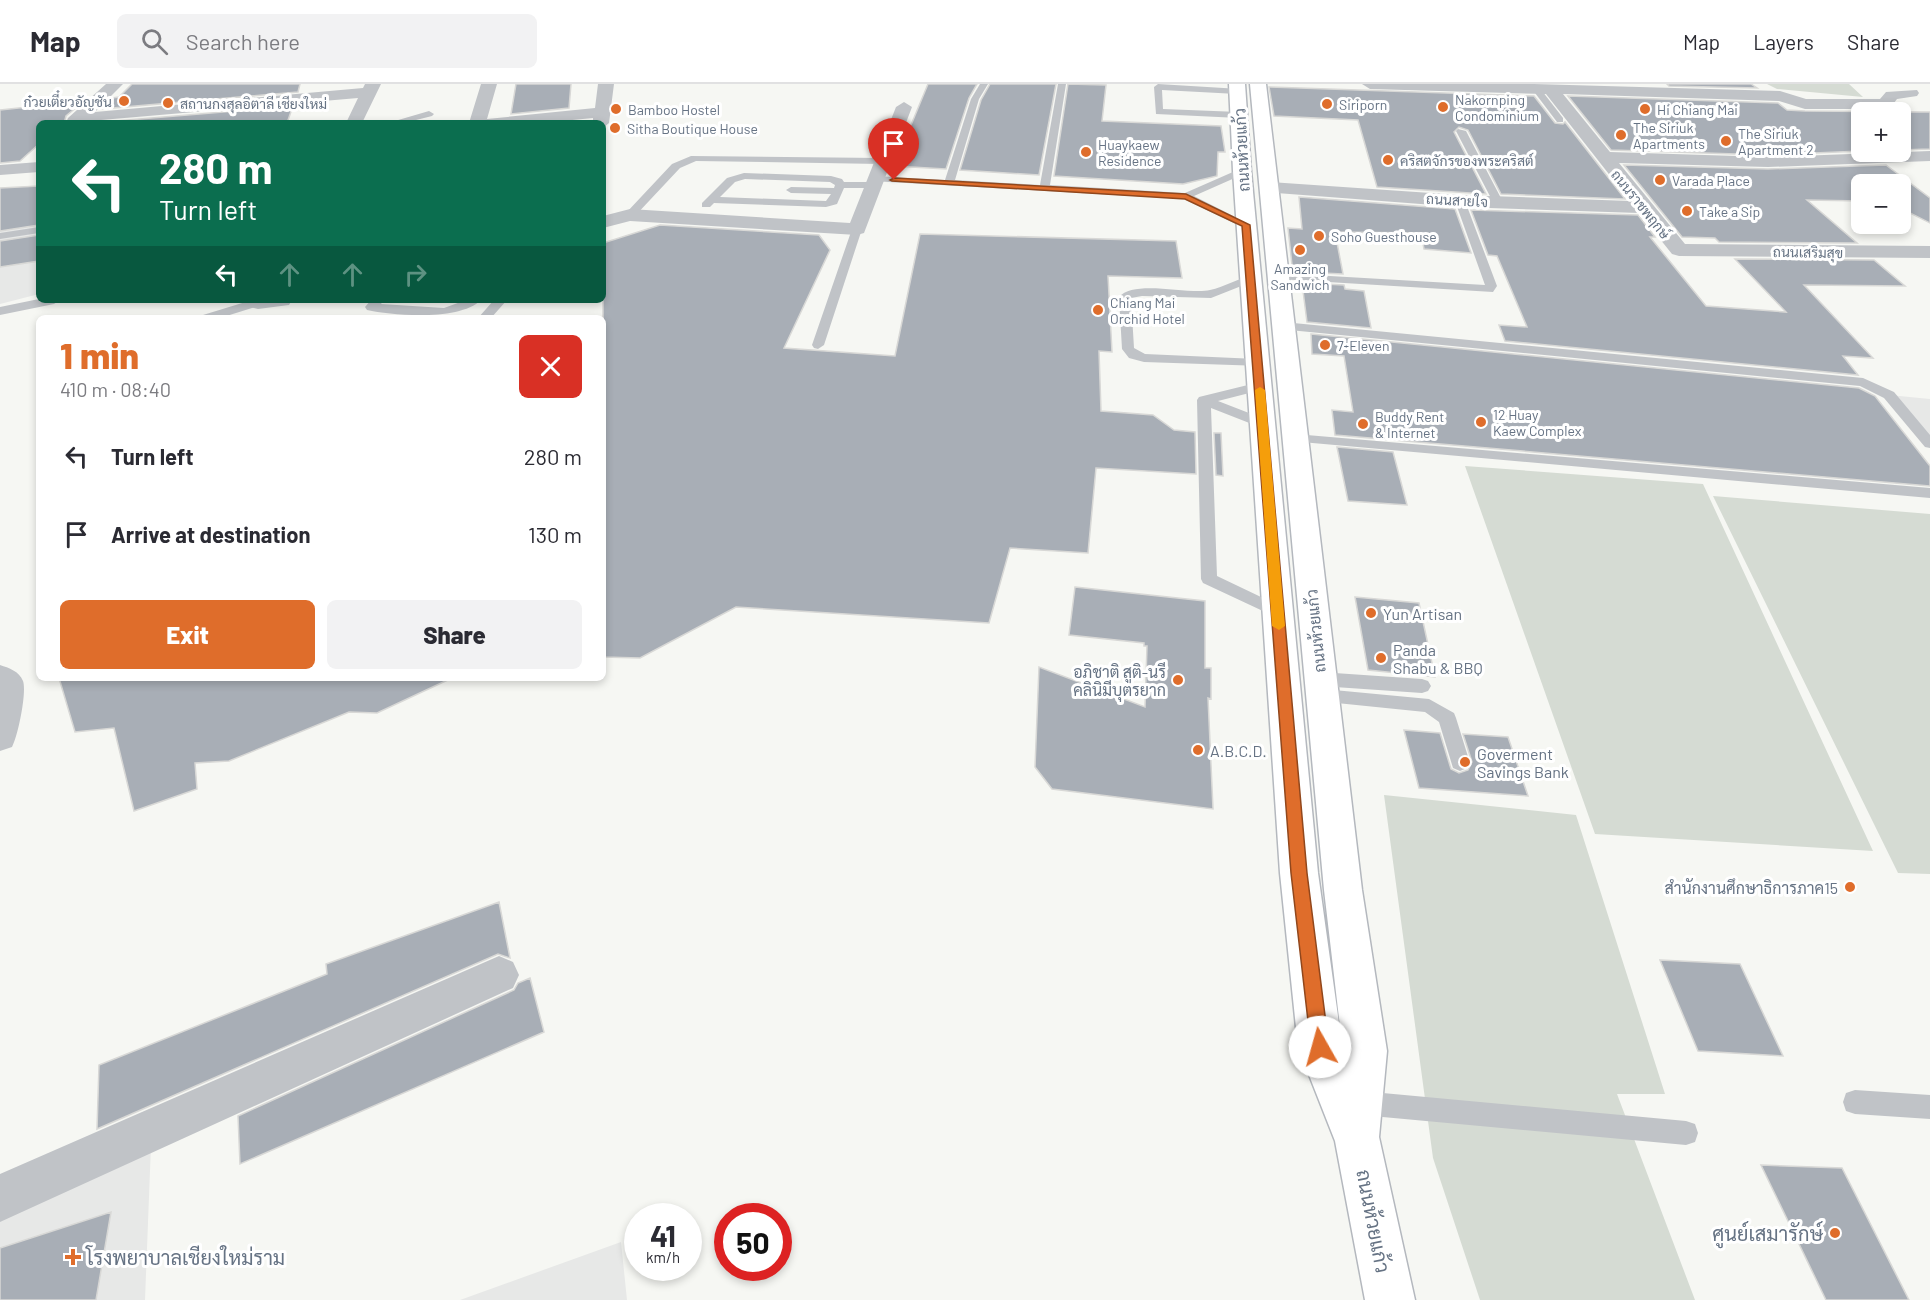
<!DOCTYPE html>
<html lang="en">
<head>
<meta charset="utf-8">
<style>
  body { margin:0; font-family:Barlow,Sarabun,sans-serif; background:#f2f2f3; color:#2b2b33; height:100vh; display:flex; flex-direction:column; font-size:22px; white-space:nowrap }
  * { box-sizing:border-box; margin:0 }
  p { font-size:20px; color:#7c7c81 }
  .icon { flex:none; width:33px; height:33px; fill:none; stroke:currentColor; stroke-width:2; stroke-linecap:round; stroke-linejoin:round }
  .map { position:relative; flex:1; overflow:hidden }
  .details { position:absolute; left:36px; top:231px; width:570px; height:366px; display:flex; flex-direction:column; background:#fff; border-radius:9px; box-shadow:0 3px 9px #0003 }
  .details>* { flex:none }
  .banner { position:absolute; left:36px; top:36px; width:570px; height:183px; border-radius:9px; box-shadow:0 3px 9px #0003; background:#0b6e4f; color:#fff; overflow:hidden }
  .controls { position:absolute; left:1851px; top:18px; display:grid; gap:12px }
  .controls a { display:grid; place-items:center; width:60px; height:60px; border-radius:9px; background:#fff; box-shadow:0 3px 9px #0003; font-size:30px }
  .speed { position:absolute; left:624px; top:1119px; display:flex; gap:12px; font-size:30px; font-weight:700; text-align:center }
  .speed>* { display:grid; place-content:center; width:78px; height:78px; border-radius:50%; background:#fff; box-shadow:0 3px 9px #0003; line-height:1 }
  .speed small { font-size:15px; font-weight:400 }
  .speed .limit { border:9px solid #d22; background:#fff; color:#111 }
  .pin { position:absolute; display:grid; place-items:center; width:51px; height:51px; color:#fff; margin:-62px -26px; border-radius:50% 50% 50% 0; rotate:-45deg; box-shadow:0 0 6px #0007 }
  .pin .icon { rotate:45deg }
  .me { position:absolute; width:66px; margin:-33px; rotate:353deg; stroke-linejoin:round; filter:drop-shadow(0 0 4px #0008) }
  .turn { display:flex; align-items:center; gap:21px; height:126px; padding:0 24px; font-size:27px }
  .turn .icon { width:78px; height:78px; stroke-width:2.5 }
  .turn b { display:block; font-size:42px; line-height:51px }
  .lanes { display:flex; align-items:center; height:57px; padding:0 24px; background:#0003; justify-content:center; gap:30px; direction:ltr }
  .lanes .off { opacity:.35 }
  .round { display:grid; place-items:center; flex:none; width:63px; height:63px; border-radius:9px; background:#f2f2f3 }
  .head { display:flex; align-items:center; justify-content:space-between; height:102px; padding:0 24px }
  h1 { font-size:36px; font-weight:800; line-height:45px; color:#df6d2b }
  .button { display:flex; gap:12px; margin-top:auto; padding:12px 24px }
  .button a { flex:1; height:69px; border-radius:9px; background:#df6d2b; color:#fff; font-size:24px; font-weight:800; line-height:69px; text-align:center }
  .button a+a { background:#f2f2f3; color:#2b2b33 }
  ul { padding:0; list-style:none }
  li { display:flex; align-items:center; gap:18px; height:78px; padding:0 24px }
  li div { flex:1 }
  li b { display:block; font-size:22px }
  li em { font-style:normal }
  header { display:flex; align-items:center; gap:36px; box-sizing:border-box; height:84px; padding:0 30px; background:#fff; border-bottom:2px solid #e1e1e2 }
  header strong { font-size:28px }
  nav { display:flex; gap:33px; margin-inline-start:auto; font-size:21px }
  .search { width:420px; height:54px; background:#f2f2f3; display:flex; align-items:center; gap:15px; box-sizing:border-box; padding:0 21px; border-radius:9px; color:#7c7c81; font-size:22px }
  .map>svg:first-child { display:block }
</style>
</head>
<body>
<header>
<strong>Map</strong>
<div class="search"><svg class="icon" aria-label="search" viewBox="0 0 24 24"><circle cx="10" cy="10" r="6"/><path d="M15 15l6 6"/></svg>Search here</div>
<nav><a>Map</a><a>Layers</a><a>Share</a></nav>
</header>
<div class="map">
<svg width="1930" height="1216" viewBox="0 0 1930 1216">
  <rect width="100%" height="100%" fill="#f6f7f3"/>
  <!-- built -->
  <path fill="#e7e8e7" d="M 39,118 L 39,210 L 0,220 L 0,121 Z
    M 1889,311 L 1930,315 L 1930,361 Z
    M 151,1061 L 145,1216 L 0,1216 L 0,1130 Z
    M 621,1158 L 627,1216 L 460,1216 Z"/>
  <!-- green -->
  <path fill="#d5dbd3" d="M 1767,0 L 1849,0 L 1863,13 L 1777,5 Z
    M 1465,382 L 1703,400 L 1873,767 L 1595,750 Z
    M 1713,412 L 1930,430 L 1930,790 L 1898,789 Z
    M 1384,711 L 1576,731 L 1665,1010 L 1617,1010 L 1695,1216 L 1480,1216 L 1433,1074 Z"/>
  <!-- building -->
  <path fill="#a8aeb6" stroke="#d8d8d6" stroke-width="1.5" d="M 132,0 L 300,0 L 298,8 L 101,25 L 112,14 L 119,13 Z
    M 516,0 L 571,0 L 569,24 L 511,30 Z
    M 928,0 L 977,0 L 969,14 L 946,85 L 894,82 Z
    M 990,0 L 1056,0 L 1039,91 L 960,86 L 981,16 Z
    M 1068,0 L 1106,1 L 1102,37 L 1221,42 L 1225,68 L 1218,68 L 1217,92 L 1183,100 L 1054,92 Z
    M 1667,0 L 1751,0 L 1757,4 L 1669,2 Z
    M 1269,3 L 1534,12 L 1555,39 L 1563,40 L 1565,38 L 1625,115 L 1501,110 L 1468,46 L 1459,43 L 1454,48 L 1486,110 L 1377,103 L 1358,36 L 1274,32 Z
    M 1568,12 L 1778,19 L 1787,26 L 1805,27 L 1930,28 L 1930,65 L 1900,66 L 1900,28 L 1862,28 L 1862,67 L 1768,71 L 1611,66 Z
    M 84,17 L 66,32 L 64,39 L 39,39 L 39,60 L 20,77 L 0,79 L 0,26 Z
    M 293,22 L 287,39 L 92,39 Z
    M 1624,81 L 1768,85 L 1886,81 L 1930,114 L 1930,139 L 1900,124 L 1900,100 L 1862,100 L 1862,117 L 1807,116 L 1857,159 L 1719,158 L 1715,154 L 1682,153 Z
    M 39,102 L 39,141 L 0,147 L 0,104 Z
    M 1299,113 L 1455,125 L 1471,169 L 1424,165 L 1421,149 L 1335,148 L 1343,190 L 1301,188 L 1300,182 L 1292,181 L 1288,144 L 1302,145 Z
    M 1471,126 L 1638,131 L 1655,153 L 1650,153 L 1706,222 L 1786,228 L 1735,175 L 1874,176 L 1905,202 L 1804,201 L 1873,274 L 1843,272 L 1858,291 L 1505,257 L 1499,241 L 1527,243 L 1497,172 L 1488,171 Z
    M 660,141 L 819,151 L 830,166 L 784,264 L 895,272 L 920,150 L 1176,157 L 1182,194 L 1108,192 L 1112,268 L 1099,267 L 1101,327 L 1153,331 L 1174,346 L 1195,348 L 1196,390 L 1096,384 L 1088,469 L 1010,464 L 989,539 L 736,523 L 640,574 L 603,573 L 603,159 Z
    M 39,151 L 39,177 L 0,183 L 0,157 Z
    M 1302,199 L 1344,201 L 1345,205 L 1364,207 L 1371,244 L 1307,238 Z
    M 1311,250 L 1859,304 L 1875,312 L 1930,382 L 1930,402 L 1335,351 L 1332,326 L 1353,328 L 1344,272 L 1312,270 Z
    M 1214,349 L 1221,349 L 1223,392 L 1216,391 Z
    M 1337,363 L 1393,368 L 1407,421 L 1348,417 Z
    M 1075,503 L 1205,517 L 1205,584 L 1211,584 L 1211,615 L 1208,614 L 1213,725 L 1052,705 L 1035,683 L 1039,583 L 1145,623 L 1147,562 L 1144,562 L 1144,559 L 1069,551 Z
    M 1355,513 L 1419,519 L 1435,593 L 1368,586 Z
    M 59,594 L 452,594 L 377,629 L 349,628 L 229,677 L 195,679 L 197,705 L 134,727 L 114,644 L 75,648 Z
    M 1404,646 L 1440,649 L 1451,685 L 1459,689 L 1468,686 L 1472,678 L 1463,650 L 1508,653 L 1528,712 L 1419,704 Z
    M 499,818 L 510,874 L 498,870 L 97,1045 L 99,981 L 327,890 L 326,880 Z
    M 1660,876 L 1740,880 L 1783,972 L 1698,967 Z
    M 530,894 L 544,948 L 240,1080 L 238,1032 L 514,906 L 518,899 Z
    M 1761,1081 L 1842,1084 L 1909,1216 L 1826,1216 Z
    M 111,1128 L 96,1216 L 0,1216 L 0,1164 Z"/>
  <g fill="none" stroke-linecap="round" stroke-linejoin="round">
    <defs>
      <path id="secondary" d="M 1229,0 L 1245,0 L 1251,87 L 1318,789 L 1343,968 L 1324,806 L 1250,0 L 1266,0 L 1362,806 L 1387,967 L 1379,1053 L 1415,1216 L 1365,1216 L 1335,1057 L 1298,963 L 1280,789 L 1233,87 Z"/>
    </defs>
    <!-- secondary casing -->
    <use href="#secondary" stroke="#b4b8be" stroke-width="3"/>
    <!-- lane -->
    <path fill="#c0c3c7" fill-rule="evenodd" d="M 980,0 L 988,0 L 979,15 L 955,96 L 1040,101 L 1058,0 L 1066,0 L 1050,101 L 1185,109 L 1242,84 L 1246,85 L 1246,89 L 1194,112 L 1251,141 L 1250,143 L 1242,143 L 1184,115 L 872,97 L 871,95 L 876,92 L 945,96 L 971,15 Z
      M 1158,0 L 1240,5 L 1241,7 L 1237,10 L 1162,6 L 1163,25 L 1239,28 L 1244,31 L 1239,34 L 1156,30 L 1154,3 Z
      M 1533,3 L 1539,3 L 1563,34 L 1563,38 L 1557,38 L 1532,5 Z
      M 429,27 L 434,30 L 432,32 L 404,39 L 388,39 Z
      M 1458,45 L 1466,47 L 1503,118 L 1502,120 L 1493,118 L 1456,47 Z
      M 691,72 L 881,74 L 886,77 L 881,80 L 696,77 L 680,84 L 634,133 L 626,133 L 626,129 L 672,80 Z
      M 744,89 L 831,92 L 842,95 L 844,98 L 873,98 L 878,101 L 873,104 L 844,104 L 837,120 L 826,123 L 714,119 L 710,123 L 702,123 L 702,119 L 727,94 ZM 745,95 L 830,98 L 835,101 L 834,104 L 791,103 L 786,106 L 791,109 L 831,110 L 826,117 L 720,113 L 735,98 Z
      M 1460,114 L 1465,117 L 1497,202 L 1493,208 L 1278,195 L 1272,192 L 1278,189 L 1485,201 L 1455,117 Z
      M 857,142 L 862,145 L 824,261 L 818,265 L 814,264 L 812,261 L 852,145 Z
      M 39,143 L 39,149 L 0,155 L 0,149 Z
      M 1250,192 L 1256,195 L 1254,197 L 1211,214 L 1142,212 L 1131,214 L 1134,264 L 1145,270 L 1257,275 L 1263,279 L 1262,282 L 1144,278 L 1129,274 L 1122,265 L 1119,213 C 1134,195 1189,211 1210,206 C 1224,203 1237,195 1250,192 Z
      M 39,215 L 60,216 L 54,220 L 0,231 L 0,223 Z
      M 252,216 L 264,218 L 262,221 L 220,234 L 201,234 L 203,231 Z
      M 371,216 L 384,216 L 381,220 L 444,224 L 466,216 L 481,216 C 460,237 394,232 367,226 L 365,223 Z
      M 494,216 L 507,216 L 491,234 L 478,234 Z
      M 1283,238 L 1863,294 L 1894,308 L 1930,351 L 1930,364 L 1925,363 L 1884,314 L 1860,302 L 1279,245 L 1277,242 L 1279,239 Z
      M 1260,298 L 1265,299 L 1267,302 L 1265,305 L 1218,317 L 1267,336 L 1269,339 L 1267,342 L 1257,342 L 1211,324 L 1217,492 L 1284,524 L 1286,528 L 1284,532 L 1278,534 L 1203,499 L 1201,495 L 1197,316 L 1199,313 Z
      M 1295,350 L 1930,404 L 1930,414 L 1290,357 L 1288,354 L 1290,351 Z
      M 1320,588 L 1422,595 L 1428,597 L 1431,602 L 1428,607 L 1422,609 L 1320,602 L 1314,600 L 1311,595 L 1314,590 Z
      M 1323,605 L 1429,615 L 1454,629 L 1456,634 L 1470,679 L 1467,684 L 1460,687 L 1453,684 L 1439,638 L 1425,628 L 1317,617 L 1314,612 L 1317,607 Z
      M 1855,1006 L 1930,1011 L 1930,1035 L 1855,1030 L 1846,1027 L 1843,1018 L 1846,1009 Z
      M 1361,1007 L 1686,1037 L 1695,1040 L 1698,1049 L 1695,1058 L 1686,1061 L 1361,1031 L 1352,1028 L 1349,1019 L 1352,1010 Z"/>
    <!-- street -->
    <path fill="#c0c3c7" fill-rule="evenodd" d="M 106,0 L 123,0 L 95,28 L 363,4 L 365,0 L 381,0 L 362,39 L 346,39 L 358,14 L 66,39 L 68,34 Z
      M 481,0 L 497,0 L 487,35 L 595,24 L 598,0 L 614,0 L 609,39 L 603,44 L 603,39 L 593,39 L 593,34 L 542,39 L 469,39 Z
      M 1362,0 L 1534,0 L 1780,7 L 1806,15 L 1880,15 L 1886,8 L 1917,6 L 1919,9 L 1917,12 L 1897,15 L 1891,23 L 1885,25 L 1805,25 L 1779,17 L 1563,10 L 1610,68 L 1768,73 L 1930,67 L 1930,77 L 1768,83 L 1619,79 L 1685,160 L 1930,162 L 1930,174 L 1679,172 L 1672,170 L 1639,129 L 1460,123 L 1262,108 L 1260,104 L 1262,100 L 1269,98 L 1460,111 L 1630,117 L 1546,10 L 1370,5 Z
      M 904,18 L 912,23 L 864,149 L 857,151 L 630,137 L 603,144 L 603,132 L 630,125 L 850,139 L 896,23 Z
      M 39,78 L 39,88 L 0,91 L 0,81 Z
      M 246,216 L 292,216 L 289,221 L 258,225 L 250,223 Z
      M 0,581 C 9,584 19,587 23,597 C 27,608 18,652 12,663 L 0,667 Z
      M 499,872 L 513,878 L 519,891 L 513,904 L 0,1138 L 0,1090 Z"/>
    <!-- secondary -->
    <use href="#secondary" fill="#fff" fill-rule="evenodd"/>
  </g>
  <!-- route -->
  <path fill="#df6d2b" stroke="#91471c" stroke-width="1.5" d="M 894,94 L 1186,110 L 1250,141 L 1307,789 L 1329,963 L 1327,969 L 1320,971 L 1314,969 L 1311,963 L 1291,789 L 1242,142 L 1185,115 L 892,97 L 890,96 Z"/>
  <!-- slow -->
  <path fill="#f59e0b" d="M 1260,303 L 1265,306 L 1285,542 L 1279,546 L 1272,542 L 1255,306 Z"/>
  <!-- markers -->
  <g fill="#df6d2b" stroke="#fff" stroke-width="2">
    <circle cx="124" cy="17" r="6"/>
    <circle cx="168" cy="19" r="6"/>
    <circle cx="1327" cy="20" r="6"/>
    <circle cx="1443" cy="23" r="6"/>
    <circle cx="616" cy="25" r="6"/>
    <circle cx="1645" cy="25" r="6"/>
    <circle cx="615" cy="44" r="6"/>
    <circle cx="1621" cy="51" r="6"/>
    <circle cx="1726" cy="57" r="6"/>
    <circle cx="1086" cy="68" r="6"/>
    <circle cx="1388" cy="76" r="6"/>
    <circle cx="1660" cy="96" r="6"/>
    <circle cx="1687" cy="127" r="6"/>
    <circle cx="1319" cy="152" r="6"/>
    <circle cx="1300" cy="166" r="6"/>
    <circle cx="1098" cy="226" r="6"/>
    <circle cx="1325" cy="261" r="6"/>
    <circle cx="1481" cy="338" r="6"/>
    <circle cx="1363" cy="340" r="6"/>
    <circle cx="1371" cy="529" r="6"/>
    <circle cx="1381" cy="574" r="6"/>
    <circle cx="1178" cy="596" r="6"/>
    <circle cx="1198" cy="666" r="6"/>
    <circle cx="1465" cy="678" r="6"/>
    <circle cx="1850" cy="803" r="6"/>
    <circle cx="1835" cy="1149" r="6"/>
    <path d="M70 1164h6v6h6v6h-6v6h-6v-6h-6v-6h6z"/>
  </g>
  <g text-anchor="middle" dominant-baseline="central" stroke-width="6" stroke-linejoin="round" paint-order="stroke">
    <!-- far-poi labels -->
    <g font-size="14" fill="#667384" stroke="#fff" text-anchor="start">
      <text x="1455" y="15">Nakornping<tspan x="1455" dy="16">Condominium</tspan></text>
      <text x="112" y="17" text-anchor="end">ก๋วยเตี๋ยวอัญชัน</text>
      <text x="180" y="19">สถานกงสุลอิตาลี เชียงใหม่</text>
      <text x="1339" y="20">Siriporn</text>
      <text x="628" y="25">Bamboo Hostel</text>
      <text x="1657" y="25">Hi Chiang Mai</text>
      <text x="1633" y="43">The Siriuk<tspan x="1633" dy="16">Apartments</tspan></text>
      <text x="627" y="44">Sitha Boutique House</text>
      <text x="1738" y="49">The Siriuk<tspan x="1738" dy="16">Apartment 2</tspan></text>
      <text x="1098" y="60">Huaykaew<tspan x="1098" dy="16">Residence</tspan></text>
      <text x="1400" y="76">คริสตจักรของพระคริสต์</text>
      <text x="1672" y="96">Varada Place</text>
      <text x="1699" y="127">Take a Sip</text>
      <text x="1331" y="152">Soho Guesthouse</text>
      <text x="1300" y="184" text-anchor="middle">Amazing<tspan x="1300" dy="16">Sandwich</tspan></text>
      <text x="1110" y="218">Chiang Mai<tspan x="1110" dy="16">Orchid Hotel</tspan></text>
      <text x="1337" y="261">7-Eleven</text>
      <text x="1493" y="330">12 Huay<tspan x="1493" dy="16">Kaew Complex</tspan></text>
      <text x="1375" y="332">Buddy Rent<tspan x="1375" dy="16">&amp; Internet</tspan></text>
    </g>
    <!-- far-street labels -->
    <g font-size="14" fill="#667384" stroke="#fff">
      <text transform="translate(1457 116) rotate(3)">ถนนสายใจ</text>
      <text transform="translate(1641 120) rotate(51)">ถนนราชพฤกษ์</text>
      <text transform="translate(1808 168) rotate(1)">ถนนเสริมสุข</text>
    </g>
    <!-- street labels -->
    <g font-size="16" fill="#667384" stroke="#fff">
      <text transform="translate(1241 66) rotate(-93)">ถนนห้วยแก้ว</text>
      <text transform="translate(1315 547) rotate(-96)">ถนนห้วยแก้ว</text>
    </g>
    <!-- poi labels -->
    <g font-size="16" fill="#667384" stroke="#fff" text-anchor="start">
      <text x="1383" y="529">Yun Artisan</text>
      <text x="1393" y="565">Panda<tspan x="1393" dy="18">Shabu &amp; BBQ</tspan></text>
      <text x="1166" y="587" text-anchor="end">อภิชาติ สูติ-นรี<tspan x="1166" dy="18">คลินิมีบุตรยาก</tspan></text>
      <text x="1210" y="666">A.B.C.D.</text>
      <text x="1477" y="669">Goverment<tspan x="1477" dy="18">Savings Bank</tspan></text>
      <text x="1838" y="803" text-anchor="end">สำนักงานศึกษาธิการภาค15</text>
    </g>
    <!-- near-street labels -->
    <g font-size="20" fill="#667384" stroke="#fff">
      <text transform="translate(1374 1137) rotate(79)">ถนนห้วยแก้ว</text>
    </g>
    <!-- near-poi labels -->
    <g font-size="20" fill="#667384" stroke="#fff" text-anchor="end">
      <text x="1823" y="1149">ศูนย์เสมารักษ์</text>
      <text x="86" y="1173" text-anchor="start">โรงพยาบาลเชียงใหม่ราม</text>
    </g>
  </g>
</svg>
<div class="controls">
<a>+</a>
<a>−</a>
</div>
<div class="speed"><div>41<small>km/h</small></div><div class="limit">50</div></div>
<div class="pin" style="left:894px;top:96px;background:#d93025"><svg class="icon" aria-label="arrive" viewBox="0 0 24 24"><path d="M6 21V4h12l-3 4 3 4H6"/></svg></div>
<svg class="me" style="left:1320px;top:963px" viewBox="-20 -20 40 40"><circle r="19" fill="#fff"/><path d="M0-13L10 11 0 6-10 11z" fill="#df6d2b"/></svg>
<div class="banner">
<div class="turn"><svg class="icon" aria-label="left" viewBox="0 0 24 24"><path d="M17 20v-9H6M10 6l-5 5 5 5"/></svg><div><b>280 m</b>Turn left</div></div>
<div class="lanes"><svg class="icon" aria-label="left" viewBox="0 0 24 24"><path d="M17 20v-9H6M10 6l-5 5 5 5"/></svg><svg class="icon off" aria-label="ahead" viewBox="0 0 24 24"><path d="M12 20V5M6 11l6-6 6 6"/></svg><svg class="icon off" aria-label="ahead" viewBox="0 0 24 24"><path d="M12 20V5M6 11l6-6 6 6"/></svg><svg class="icon off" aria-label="right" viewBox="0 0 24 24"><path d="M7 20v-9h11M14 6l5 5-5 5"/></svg></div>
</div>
<section class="details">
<div class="head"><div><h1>1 min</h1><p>410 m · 08:40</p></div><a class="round" style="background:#d93025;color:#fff"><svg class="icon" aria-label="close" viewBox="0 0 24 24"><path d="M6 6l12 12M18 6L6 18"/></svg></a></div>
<ul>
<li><svg class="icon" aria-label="left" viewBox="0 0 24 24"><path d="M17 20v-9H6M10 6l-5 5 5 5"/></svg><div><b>Turn left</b></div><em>280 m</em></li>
<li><svg class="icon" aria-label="arrive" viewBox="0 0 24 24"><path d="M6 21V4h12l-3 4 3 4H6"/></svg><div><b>Arrive at destination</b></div><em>130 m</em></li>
</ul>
<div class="button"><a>Exit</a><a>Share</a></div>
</section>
</div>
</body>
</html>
